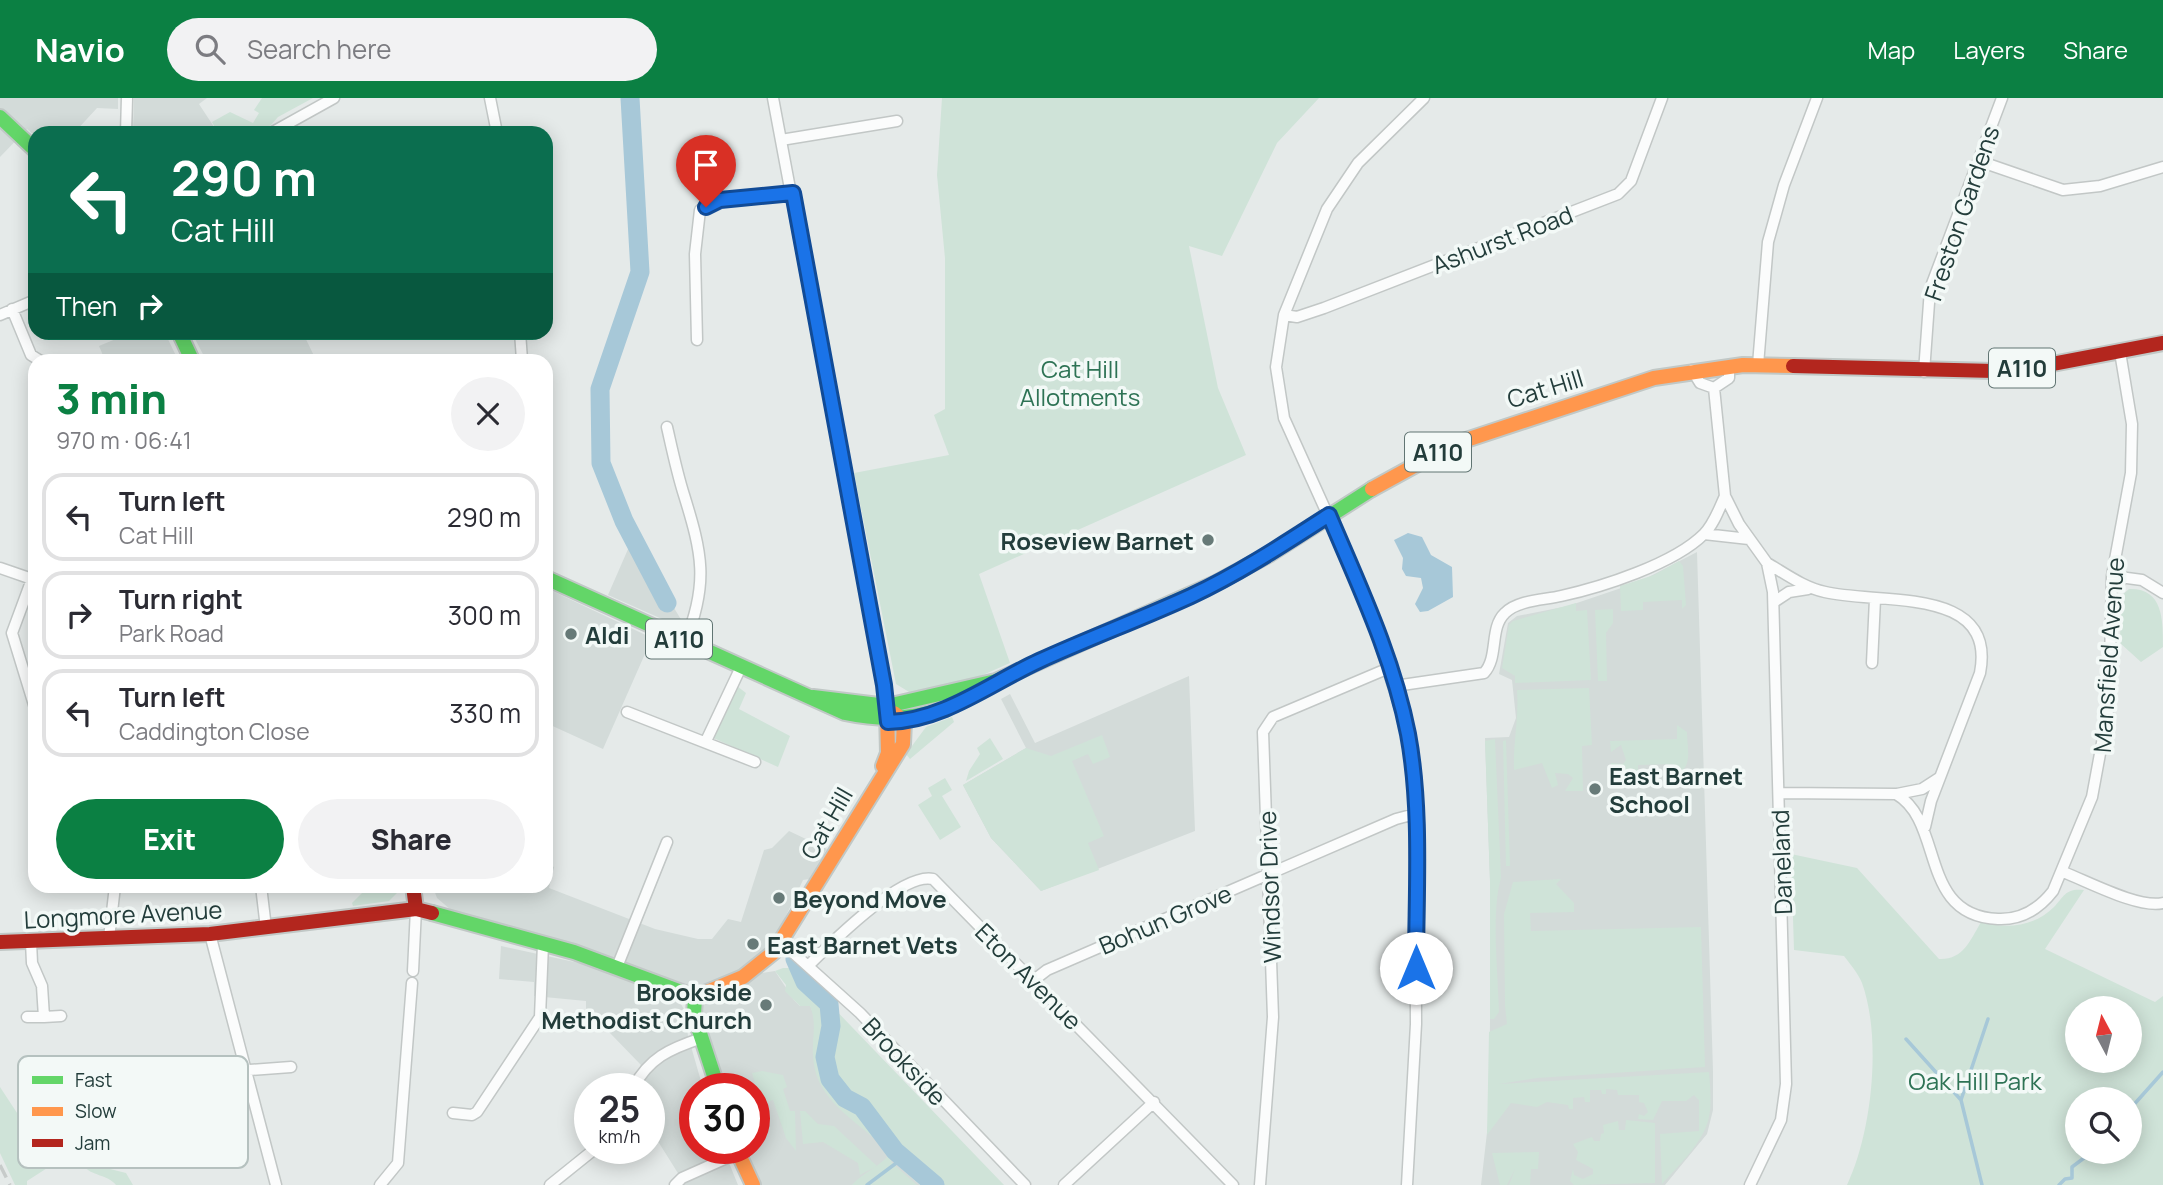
<!DOCTYPE html>
<html lang="en">
<head>
<meta charset="utf-8">
<style>
  body { margin:0; font-family:Manrope,sans-serif; background:#f2f2f3; color:#2b2b33; height:100vh; display:flex; flex-direction:column; font-size:26px; white-space:nowrap }
  * { box-sizing:border-box; margin:0 }
  p { font-size:23px; color:#7c7c81 }
  .icon { flex:none; width:38px; height:38px; fill:none; stroke:currentColor; stroke-width:2; stroke-linecap:round; stroke-linejoin:round }
  .map { position:relative; flex:1; overflow:hidden }
  .side { position:absolute; left:28px; top:256px; width:525px; height:539px; display:flex; flex-direction:column; background:#fff; border-radius:21px; box-shadow:0 4px 18px #0003 }
  .side>* { flex:none }
  .top-card { position:absolute; left:28px; top:28px; width:525px; height:214px; border-radius:21px; box-shadow:0 4px 18px #0003; background:#0b6e4f; color:#fff; overflow:hidden }
  .needle { width:46px; rotate:353deg }
  .buttons { position:absolute; left:2065px; top:898px; display:grid; gap:14px }
  .buttons a { display:grid; place-items:center; width:77px; height:77px; border-radius:50%; background:#fff; box-shadow:0 4px 18px #0003; font-size:35px }
  .speed { position:absolute; left:574px; top:975px; display:flex; gap:14px; font-size:35px; font-weight:700; text-align:center }
  .speed>* { display:grid; place-content:center; width:91px; height:91px; border-radius:50%; background:#fff; box-shadow:0 4px 18px #0003; line-height:1 }
  .speed small { font-size:18px; font-weight:400 }
  .speed .limit { border:10px solid #d22; background:#fff; color:#111 }
  .pin { position:absolute; display:grid; place-items:center; width:60px; height:60px; color:#fff; margin:-72px -30px; border-radius:50% 50% 50% 0; rotate:-45deg; box-shadow:0 0 7px #0007 }
  .pin .icon { rotate:45deg }
  .me { position:absolute; width:77px; margin:-38px; rotate:0deg; stroke-linejoin:round; filter:drop-shadow(0 0 5px #0008) }
  .turn { display:flex; align-items:center; gap:24px; height:147px; padding:0 28px; font-size:32px }
  .turn .icon { width:91px; height:91px; stroke-width:2.5 }
  .turn b { display:block; font-size:49px; line-height:60px }
  .then { display:flex; align-items:center; height:66px; padding:0 28px; background:#0003; gap:14px; font-size:26px }
  .round { display:grid; place-items:center; flex:none; width:74px; height:74px; border-radius:37px; background:#f2f2f3 }
  .overview { display:flex; align-items:center; justify-content:space-between; height:119px; padding:0 28px }
  h1 { font-size:42px; font-weight:800; line-height:52px; color:#0b8043 }
  .action { display:flex; gap:14px; margin-top:auto; padding:14px 28px }
  .action a { flex:1; height:80px; border-radius:42px; background:#0b8043; color:#fff; font-size:28px; font-weight:800; line-height:80px; text-align:center }
  .action a+a { background:#f2f2f3; color:#2b2b33 }
  ul { padding:0; list-style:none }
  li { display:flex; align-items:center; gap:21px; height:88px; margin:0 14px 10px; padding:0 14px; border:4px solid #e1e1e2; border-radius:21px }
  li div { flex:1 }
  li b { display:block; font-size:26px }
  li em { font-style:normal }
  header { display:flex; align-items:center; gap:42px; box-sizing:border-box; height:98px; padding:0 35px; background:#0b8043; color:#fff }
  header strong { font-size:33px }
  nav { display:flex; gap:38px; margin-inline-start:auto; font-size:24px }
  .search { width:490px; height:63px; background:#f2f2f3; display:flex; align-items:center; gap:18px; box-sizing:border-box; padding:0 24px; border-radius:38px; color:#7c7c81; font-size:26px }
  .map>svg:first-child { display:block }
</style>
</head>
<body>
<header>
<strong>Navio</strong>
<div class="search"><svg class="icon" aria-label="search" viewBox="0 0 24 24"><circle cx="10" cy="10" r="6"/><path d="M15 15l6 6"/></svg>Search here</div>
<nav><a>Map</a><a>Layers</a><a>Share</a></nav>
</header>
<div class="map">
<svg width="2163" height="1087" viewBox="0 0 2163 1087">
  <rect width="100%" height="100%" fill="#e5eae9"/>
  <!-- built -->
  <path fill="#d3dbd9" d="M 0,0 L 118,0 L 118,11 L 97,10 L 74,35 L 35,35 L 35,38 L 27,31 L 0,59 Z
    M 134,0 L 207,0 L 199,6 L 218,35 L 133,35 Z
    M 116,235 L 165,235 L 178,262 L 105,262 L 99,248 L 118,240 Z
    M 192,235 L 263,235 L 267,241 L 282,235 L 303,235 L 316,262 L 206,262 Z
    M 632,442 L 682,523 L 680,529 L 608,497 Z
    M 1697,454 L 1713,973 L 1713,1012 L 1707,1036 L 1665,1087 L 1481,1087 L 1489,1017 L 1490,923 L 1490,783 L 1485,640 L 1509,639 L 1516,620 L 1512,582 L 1499,576 L 1508,525 L 1517,518 L 1568,508 L 1639,484 Z
    M 546,490 L 652,540 L 603,651 L 546,625 Z
    M 1189,578 L 1195,733 L 1041,793 L 991,740 L 963,687 L 1026,650 L 1001,601 L 1010,596 L 1035,645 Z
    M 789,733 L 827,751 L 809,781 L 803,782 L 774,843 L 744,878 L 775,873 L 794,902 L 800,908 L 810,907 L 815,920 L 813,957 L 876,1042 L 879,1038 L 891,1050 L 893,1063 L 920,1087 L 753,1087 L 736,1050 L 754,1050 L 754,990 L 718,990 L 695,899 L 535,844 L 500,826 L 451,812 L 437,800 L 434,792 L 434,788 L 546,788 L 546,765 L 554,769 L 549,790 L 655,831 L 698,841 L 712,841 L 728,821 L 741,824 L 764,752 L 772,750 Z
    M 501,848 L 611,872 L 678,901 L 685,913 L 688,938 L 703,990 L 695,990 L 695,1050 L 723,1050 L 738,1087 L 675,1087 L 681,1080 L 649,1029 L 649,990 L 629,990 L 641,967 L 609,934 L 618,922 L 586,914 L 586,903 L 534,898 L 534,884 L 499,881 Z"/>
  <!-- green -->
  <path fill="#cfe3d8" fill-rule="evenodd" d="M 262,0 L 313,0 L 278,19 L 271,27 L 258,35 L 218,35 L 212,24 L 230,14 L 253,25 L 259,15 L 254,12 Z
    M 942,0 L 1319,0 L 1277,45 L 1222,158 L 1189,148 L 1218,290 L 1246,357 L 979,476 L 1010,565 L 976,580 L 914,597 L 896,586 L 854,375 L 949,357 L 934,317 L 945,311 L 945,160 L 937,77 Z
    M 1679,463 L 1683,468 L 1686,507 L 1682,511 L 1682,502 L 1643,504 L 1643,512 L 1621,513 L 1620,488 L 1654,477 Z
    M 2129,491 C 2163,490 2163,521 2163,549 L 2141,564 L 2120,545 L 2121,498 Z
    M 1576,505 L 1576,513 L 1587,512 L 1591,582 L 1515,585 L 1515,578 L 1502,570 L 1509,527 L 1513,523 Z
    M 1613,511 L 1613,525 L 1606,535 L 1607,583 L 1598,583 L 1595,512 Z
    M 733,585 L 746,595 L 739,611 L 790,638 L 778,669 L 709,638 Z
    M 1589,590 L 1592,647 L 1582,648 L 1583,693 L 1565,693 L 1573,680 L 1568,676 L 1555,675 L 1558,687 L 1552,690 L 1542,665 L 1514,672 C 1513,644 1519,620 1517,592 Z
    M 952,619 L 954,624 L 910,661 L 906,656 L 926,629 Z
    M 1677,627 L 1687,634 C 1687,651 1694,671 1674,677 L 1673,666 L 1638,667 L 1638,679 L 1611,680 L 1611,665 L 1623,666 L 1626,662 L 1621,647 L 1611,654 L 1610,643 L 1677,641 Z
    M 1102,637 L 1110,659 L 1093,666 L 1088,656 L 1072,663 L 1104,738 L 1088,745 L 1099,772 L 1041,793 L 991,740 L 963,687 L 1026,650 L 1051,658 Z
    M 990,640 L 1003,661 L 966,683 L 969,673 L 980,656 L 977,650 Z
    M 1495,641 L 1501,780 C 1491,813 1498,876 1499,914 L 1494,921 L 1490,921 L 1490,783 L 1485,643 Z
    M 1506,642 L 1510,768 L 1506,768 L 1503,643 Z
    M 945,680 L 952,692 L 942,698 L 961,729 L 940,742 L 918,707 L 932,698 L 928,690 Z
    M 1791,756 L 1857,770 L 1939,861 C 1963,862 1970,843 1981,824 C 2006,831 2034,829 2054,809 C 2065,797 2066,790 2084,792 L 2045,851 L 2155,904 L 2163,898 L 2163,1087 L 1847,1087 C 1872,1035 1882,940 1862,885 C 1858,875 1850,866 1844,858 L 1794,852 ZM 2077,910 L 2130,910 L 2130,962 L 2077,962 ZM 2077,1001 L 2130,1001 L 2130,1054 L 2077,1054 Z
    M 1561,781 L 1556,786 L 1574,805 L 1574,814 L 1530,815 L 1531,833 L 1701,829 L 1705,969 L 1537,980 L 1499,986 L 1709,974 C 1710,988 1712,1005 1709,1019 C 1704,1044 1678,1068 1662,1086 L 1660,1036 L 1699,1033 L 1699,1002 L 1694,997 L 1686,1003 L 1662,1003 L 1653,1022 L 1638,1021 L 1639,1016 L 1644,1018 L 1648,1014 L 1644,1005 L 1639,1004 L 1639,997 L 1618,997 L 1617,992 L 1606,991 L 1606,996 L 1602,996 L 1601,992 L 1590,992 L 1590,1004 L 1585,1004 L 1584,999 L 1573,1000 L 1573,1011 L 1569,1011 L 1568,1007 L 1547,1004 L 1537,1009 L 1511,1005 L 1487,1037 L 1489,934 L 1507,926 L 1505,908 L 1504,816 L 1513,784 Z
    M 369,788 L 397,788 L 397,795 L 389,803 L 353,808 L 352,805 Z
    M 783,870 L 793,870 L 800,875 L 1004,1087 L 920,1087 L 893,1063 L 889,1053 L 891,1050 L 880,1039 L 876,1042 C 848,1017 814,998 813,957 C 812,939 817,925 810,908 L 800,908 L 785,893 L 786,887 L 775,873 Z
    M 762,973 L 783,977 L 787,989 L 783,991 L 790,1013 L 795,1013 L 796,1053 L 786,1040 L 773,1002 L 766,1004 L 764,1000 L 760,1001 L 752,975 Z
    M 0,989 L 21,1021 L 54,1027 L 70,1019 L 78,1021 L 110,1071 L 126,1075 L 133,1087 L 116,1087 C 107,1076 91,1078 84,1068 L 91,1062 L 72,1033 L 65,1038 L 60,1030 L 41,1043 L 55,1065 L 27,1083 L 27,1087 L 15,1087 L 0,1055 Z
    M 800,1013 L 805,1013 L 818,1026 L 834,1028 L 877,1068 L 860,1077 L 858,1065 L 823,1044 L 803,1046 Z
    M 1626,1022 L 1655,1025 L 1655,1085 L 1574,1087 L 1570,1083 L 1573,1071 L 1574,1077 L 1583,1081 L 1593,1076 L 1593,1071 L 1576,1062 L 1578,1054 L 1573,1046 L 1592,1039 L 1594,1043 L 1600,1043 L 1601,1036 L 1604,1035 L 1603,1027 L 1618,1023 L 1619,1032 L 1625,1032 Z
    M 1539,1054 L 1538,1071 L 1531,1071 L 1530,1087 L 1509,1087 L 1515,1071 L 1507,1087 L 1500,1087 L 1492,1055 Z
    M 889,1057 L 892,1065 L 917,1087 L 852,1087 C 863,1074 878,1070 889,1057 Z"/>
  <!-- water -->
  <path fill="#a7c8d8" d="M 1408,435 L 1422,439 L 1431,457 L 1452,469 L 1453,499 L 1428,513 L 1420,514 L 1415,506 L 1423,490 L 1421,480 L 1406,478 L 1402,471 L 1403,460 L 1394,442 Z"/>
  <g fill="none" stroke-linecap="round" stroke-linejoin="round">
    <!-- stream -->
    <path stroke="#a7c8d8" stroke-width="3.5" d="M 1906,941 L 1961,1002 L 1982,1087
      M 1961,1002 L 1988,921
      M 2130,1011 L 2163,974
      M 867,1087 L 903,1060
      M 2059,1087 L 2065,1081 L 2072,1080 L 2072,1069 L 2092,1054"/>
    <!-- river -->
    <path stroke="#a7c8d8" stroke-width="19" d="M 630,0 L 640,174 L 600,291 L 601,365 L 624,423 L 667,505
      M 795,861 L 805,884 L 829,906 L 831,928 L 825,959 L 830,981 L 845,1000 L 862,1009 L 895,1053 L 935,1087"/>
    <defs>
      <path id="street" d="M 490,0 L 497,35
        M 773,0 L 887,608
        M 126,35 L 127,0
        M 271,35 L 334,0
        M 781,42 L 897,23
        M 1979,63 L 2063,92 L 2100,88 L 2163,69
        M 12,211 L 31,257 L 39,262
        M 0,217 L 35,202
        M 1284,217 L 1297,219 L 1324,210 L 1618,96 L 1631,83 L 1662,0
        M 520,234 L 522,262
        M 697,242 L 695,156 L 700,112 L 720,102 L 793,95
        M 1758,267 L 1768,144 L 1784,87 L 1817,0
        M 1692,272 L 1700,285 L 1714,290 L 1729,280 L 1729,268
        M 1924,274 L 1930,191 L 2002,0
        M 1714,290 L 1725,398 L 1739,426 L 1767,465 L 1773,494 L 1786,986 L 1781,1022 L 1750,1087
        M 667,329 C 672,351 677,375 684,397 C 702,455 709,485 685,544
        M 1704,436 L 1749,441
        M 1767,465 C 1786,476 1803,489 1825,494 C 1879,507 1997,487 1980,575 L 1931,703 L 1925,729
        M 0,470 L 32,481 L 35,474
        M 2112,478 L 2142,482 L 2163,495
        M 35,482 L 32,481 L 12,535 L 35,610
        M 1774,504 L 1789,494 L 1808,491
        M 1872,565 L 1875,501
        M 1395,588 L 1484,575 C 1499,559 1489,530 1505,515 C 1518,502 1544,502 1561,498 C 1602,489 1674,466 1704,436 C 1714,426 1719,411 1725,398
        M 627,614 L 755,664
        M 706,643 L 741,569
        M 1779,695 L 1896,696 C 1945,724 1918,818 1998,821 C 2021,822 2039,811 2053,793 L 2092,699 L 2109,607 L 2112,478 L 2131,375 L 2132,326 L 2120,254
        M 1897,696 L 1922,691 L 1939,680
        M 2063,774 C 2087,783 2139,811 2163,805
        M 261,788 L 266,830
        M 210,836 L 276,1087
        M 109,840 L 115,788
        M 781,844 L 860,915 L 1025,1087
        M 808,868 C 830,846 902,774 933,781 L 1233,1087
        M 617,869 L 667,744
        M 413,873 L 416,811
        M 1034,882 L 1047,872 L 1396,721 L 1415,716
        M 27,919 L 44,919 L 42,888 L 32,865 L 31,844
        M 44,919 L 61,918
        M 181,977 L 291,969
        M 633,990 C 649,960 669,951 702,940
        M 453,1015 L 472,1017 L 477,1014 L 540,919 L 543,846
        M 380,1087 L 398,1065 L 412,885
        M 550,1087 L 596,1050
        M 675,1087 L 682,1080 L 738,1055
        M 1064,1087 L 1154,1004
        M 1260,1087 L 1273,919 L 1263,634 L 1273,619 L 1389,570
        M 1407,1087 L 1416,926 L 1415,716 L 1409,639 L 1367,504 L 1284,320 L 1276,269 L 1284,217 L 1327,111 L 1358,65 L 1424,0"/>
      <path id="fast" d="M 0,19 L 35,52
        M 179,234 L 192,262
        M 546,480 L 845,615 C 897,626 936,619 982,592
        M 813,599 L 887,608 L 996,583 L 1216,485 L 1270,456 L 1372,391
        M 432,815 L 574,854 L 695,899
        M 695,899 L 694,917 L 718,990"/>
      <path id="slow" d="M 1372,391 L 1454,346 L 1654,280 L 1743,267 L 1793,268
        M 883,668 L 888,655 L 887,613
        M 695,899 L 743,879 L 774,854 L 903,646 L 904,623 L 894,615
        M 736,1050 L 753,1087"/>
      <path id="jam" d="M 1793,268 L 1994,273 L 2047,267 L 2163,245
        M 413,788 L 416,811
        M 0,844 L 210,836 L 416,811 L 432,815"/>
    </defs>
    <!-- street casing -->
    <use href="#street" stroke="#c2c7c6" stroke-width="13"/>
    <!-- fast casing -->
    <use href="#fast" stroke="#c1c8c6" stroke-width="18"/>
    <!-- slow casing -->
    <use href="#slow" stroke="#c1c8c6" stroke-width="18"/>
    <!-- jam casing -->
    <use href="#jam" stroke="#c1c8c6" stroke-width="18"/>
    <!-- street -->
    <use href="#street" stroke="#fbfcfc" stroke-width="10"/>
    <!-- fast -->
    <use href="#fast" stroke="#63d668" stroke-width="14"/>
    <!-- slow -->
    <use href="#slow" stroke="#ff974d" stroke-width="14"/>
    <!-- jam -->
    <use href="#jam" stroke="#b3261e" stroke-width="14"/>
    <!-- rail -->
    <path stroke="#c7cbca" stroke-width="3.5" stroke-dasharray="14 7" stroke-linecap="butt" d="M 0,1067 L 10,1087"/>
  </g>
  <g fill="none" stroke-linecap="round" stroke-linejoin="round">
    <defs>
      <path id="route" d="M 706,109 L 720,102 L 793,95 L 884,587 L 888,624 C 943,623 991,585 1039,563 C 1089,540 1141,521 1191,498 C 1240,475 1284,446 1329,417 C 1359,488 1393,559 1408,636 C 1422,712 1416,794 1416,870"/>
    </defs>
    <!-- route casing -->
    <use href="#route" stroke="#114b97" stroke-width="18"/>
    <!-- route -->
    <use href="#route" stroke="#1a73e8" stroke-width="12"/>
  </g>
  <!-- markers -->
  <g fill="#677a78" stroke="#f3f9f7" stroke-width="2.5">
    <circle cx="1208" cy="442" r="7"/>
    <circle cx="571" cy="536" r="7"/>
    <circle cx="1595" cy="691" r="7"/>
    <circle cx="779" cy="800" r="7"/>
    <circle cx="753" cy="846" r="7"/>
    <circle cx="766" cy="907" r="7"/>
  </g>
  <g text-anchor="middle" dominant-baseline="central" stroke-width="7" stroke-linejoin="round" paint-order="stroke">
    <!-- shield labels -->
    <g fill="#f3f9f7" stroke="#617573" stroke-width="2">
      <rect x="1989" y="250.5" width="66" height="39" rx="5"/>
      <rect x="1405" y="334.5" width="66" height="39" rx="5"/>
      <rect x="646" y="521.5" width="66" height="39" rx="5"/>
    </g>
    <g font-size="23" font-weight="bold" fill="#233d3b">
      <text x="2022" y="270">A110</text>
      <text x="1438" y="354">A110</text>
      <text x="679" y="541">A110</text>
    </g>
    <!-- street labels -->
    <g font-size="24" fill="#233d3b" stroke="#f3f9f7">
      <text transform="translate(1961 115) rotate(-71)">Freston Gardens</text>
      <text transform="translate(1502 141) rotate(-21)">Ashurst Road</text>
      <text transform="translate(1545 290) rotate(-17)">Cat Hill</text>
      <text transform="translate(2108 557) rotate(-86)">Mansfield Avenue</text>
      <text transform="translate(826 725) rotate(-60)">Cat Hill</text>
      <text transform="translate(1781 764) rotate(-92)">Daneland</text>
      <text transform="translate(1269 789) rotate(-92)">Windsor Drive</text>
      <text transform="translate(123 816) rotate(-3)">Longmore Avenue</text>
      <text transform="translate(1165 821) rotate(-23)">Bohun Grove</text>
      <text transform="translate(1029 878) rotate(45)">Eton Avenue</text>
      <text transform="translate(905 963) rotate(47)">Brookside</text>
    </g>
    <!-- park labels -->
    <g font-size="24" fill="#2e7355" stroke="#f3f9f7">
      <text x="1080" y="270">Cat Hill<tspan x="1080" dy="28">Allotments</tspan></text>
      <text x="1975" y="982">Oak Hill Park</text>
    </g>
    <!-- poi labels -->
    <g font-size="24" font-weight="bold" fill="#233d3b" stroke="#f3f9f7" text-anchor="start">
      <text x="1194" y="442" text-anchor="end">Roseview Barnet</text>
      <text x="585" y="536">Aldi</text>
      <text x="1609" y="677">East Barnet<tspan x="1609" dy="28">School</tspan></text>
      <text x="793" y="800">Beyond Move</text>
      <text x="767" y="846">East Barnet Vets</text>
      <text x="752" y="893" text-anchor="end">Brookside<tspan x="752" dy="28">Methodist Church</tspan></text>
    </g>
  </g>
  <!-- legend -->
  <rect x="18" y="958" width="230" height="112" rx="10" fill="#f3f9f7" stroke="#b5c1bf" stroke-width="2"/>
  <rect x="32" y="978" width="31" height="8" fill="#63d668"/>
  <rect x="32" y="1009" width="31" height="9" fill="#ff974d"/>
  <rect x="32" y="1041" width="31" height="8" fill="#b3261e"/>
  <g font-size="19" fill="#233d3b">
    <text x="75" y="989">Fast</text>
    <text x="75" y="1020">Slow</text>
    <text x="75" y="1052">Jam</text>
  </g>
</svg>
<div class="buttons">
<a><svg class="needle" viewBox="-14 -14 28 28"><path d="M0-13l5 13h-10z" fill="#e53935"/><path d="M0 13l5-13h-10z" fill="#7c7c81"/></svg></a>
<a><svg class="icon" aria-label="search" viewBox="0 0 24 24"><circle cx="10" cy="10" r="6"/><path d="M15 15l6 6"/></svg></a>
</div>
<div class="speed"><div>25<small>km/h</small></div><div class="limit">30</div></div>
<div class="pin" style="left:706px;top:109px;background:#d93025"><svg class="icon" aria-label="arrive" viewBox="0 0 24 24"><path d="M6 21V4h12l-3 4 3 4H6"/></svg></div>
<svg class="me" style="left:1416px;top:870px" viewBox="-20 -20 40 40"><circle r="19" fill="#fff"/><path d="M0-13L10 11 0 6-10 11z" fill="#1a73e8"/></svg>
<div class="top-card">
<div class="turn"><svg class="icon" aria-label="left" viewBox="0 0 24 24"><path d="M17 20v-9H6M10 6l-5 5 5 5"/></svg><div><b>290 m</b>Cat Hill</div></div>
<div class="then">Then<svg class="icon" aria-label="right" viewBox="0 0 24 24"><path d="M7 20v-9h11M14 6l5 5-5 5"/></svg></div>
</div>
<section class="side">
<div class="overview"><div><h1>3 min</h1><p>970 m · 06:41</p></div><a class="round"><svg class="icon" aria-label="close" viewBox="0 0 24 24"><path d="M6 6l12 12M18 6L6 18"/></svg></a></div>
<ul>
<li><svg class="icon" aria-label="left" viewBox="0 0 24 24"><path d="M17 20v-9H6M10 6l-5 5 5 5"/></svg><div><b>Turn left</b><p>Cat Hill</p></div><em>290 m</em></li>
<li><svg class="icon" aria-label="right" viewBox="0 0 24 24"><path d="M7 20v-9h11M14 6l5 5-5 5"/></svg><div><b>Turn right</b><p>Park Road</p></div><em>300 m</em></li>
<li><svg class="icon" aria-label="left" viewBox="0 0 24 24"><path d="M17 20v-9H6M10 6l-5 5 5 5"/></svg><div><b>Turn left</b><p>Caddington Close</p></div><em>330 m</em></li>
</ul>
<div class="action"><a>Exit</a><a>Share</a></div>
</section>
</div>
</body>
</html>
